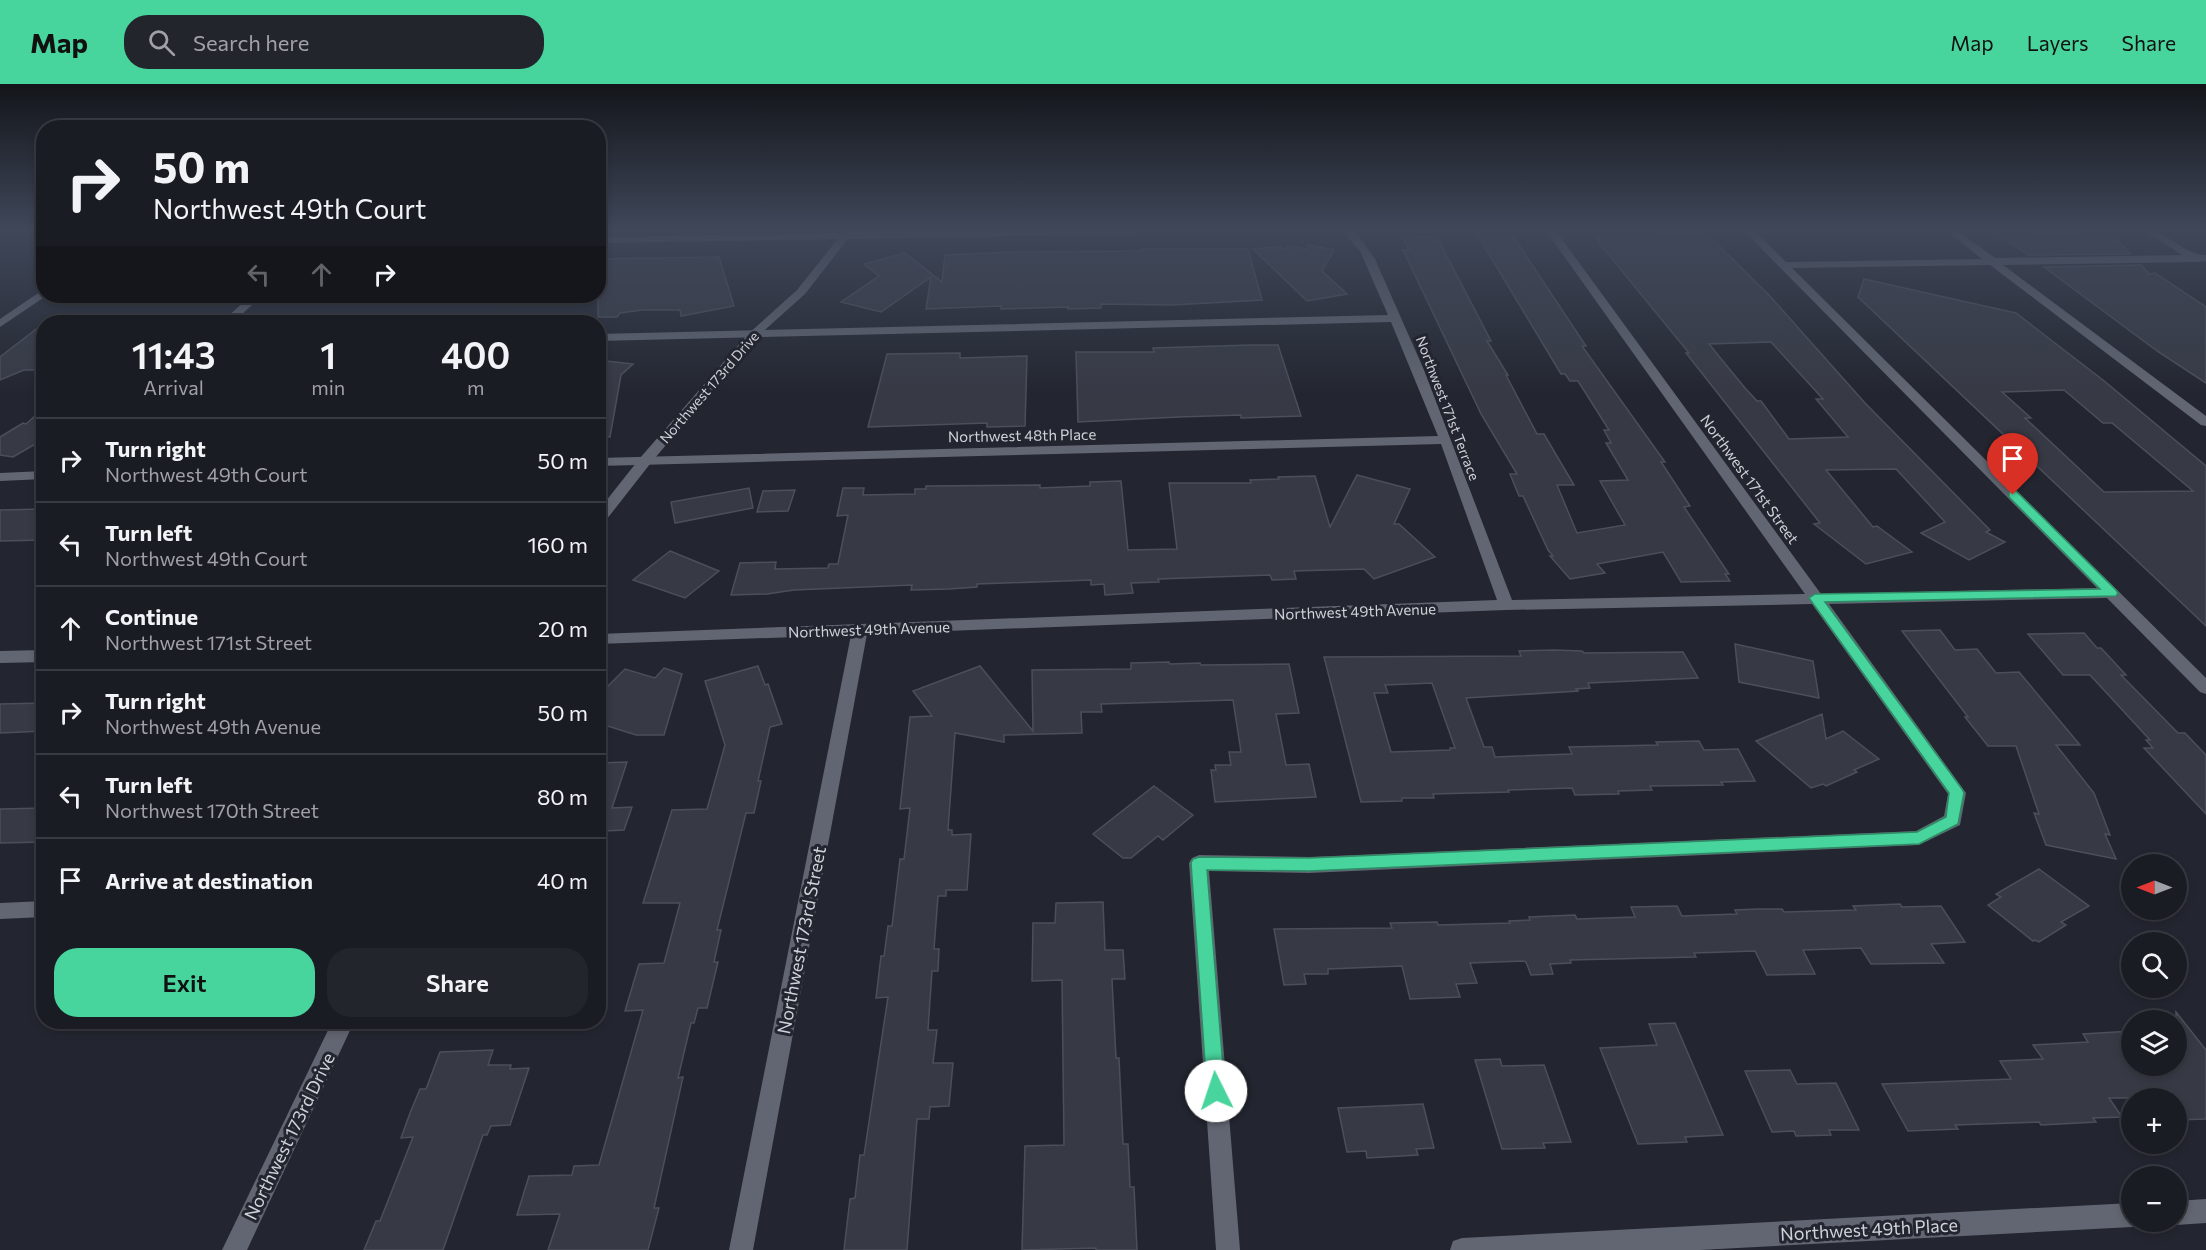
<!DOCTYPE html>
<html lang="en">
<head>
<meta charset="utf-8">
<style>
  body { margin:0; font-family:Commissioner,sans-serif; background:#23252c; color:#f1f3f6; height:100vh; display:flex; flex-direction:column; font-size:22px; white-space:nowrap }
  * { box-sizing:border-box; margin:0 }
  p { font-size:20px; color:#9fa1a6 }
  .icon { flex:none; width:33px; height:33px; fill:none; stroke:currentColor; stroke-width:2; stroke-linecap:round; stroke-linejoin:round }
  .map { position:relative; flex:1; overflow:hidden }
  .sheet { position:absolute; left:36px; top:231px; width:570px; height:714px; display:flex; flex-direction:column; background:#1a1c24; border-radius:24px; box-shadow:0 3px 9px #0003,0 0 0 2px #383a41 }
  .sheet>* { flex:none }
  .hud { position:absolute; left:36px; top:36px; width:570px; height:183px; border-radius:24px; box-shadow:0 3px 9px #0003,0 0 0 2px #383a41; background:#1a1c24; color:#f1f3f6; overflow:hidden }
  .needle { width:39px; rotate:270deg }
  .tools { position:absolute; left:2121px; top:770px; display:grid; gap:12px }
  .tools a { display:grid; place-items:center; width:66px; height:66px; border-radius:50%; background:#1a1c24; box-shadow:0 3px 9px #0003,0 0 0 2px #383a41; font-size:30px }
  .pin { position:absolute; display:grid; place-items:center; width:51px; height:51px; color:#fff; margin:-62px -26px; border-radius:50% 50% 50% 0; rotate:-45deg; box-shadow:0 0 6px #0007 }
  .pin .icon { rotate:45deg }
  .me { position:absolute; width:66px; margin:-33px; rotate:356deg; stroke-linejoin:round; filter:drop-shadow(0 0 4px #0008) }
  .turn { display:flex; align-items:center; gap:21px; height:126px; padding:0 18px; font-size:27px }
  .turn .icon { width:78px; height:78px; stroke-width:2.5 }
  .turn b { display:block; font-size:42px; line-height:51px }
  .lanes { display:flex; align-items:center; height:57px; padding:0 18px; background:#0003; justify-content:center; gap:30px; direction:ltr }
  .lanes .off { opacity:.35 }
  .eta { display:flex; justify-content:space-evenly; align-items:center; height:102px; text-align:center }
  .eta b { font-size:36px; font-weight:600; line-height:42px }
  .primary-button { display:flex; gap:12px; margin-top:auto; padding:12px 18px }
  .primary-button a { flex:1; height:69px; border-radius:24px; background:#48d49d; color:#111; font-size:24px; font-weight:600; line-height:69px; text-align:center }
  .primary-button a+a { background:#23252c; color:#f1f3f6 }
  ul { padding:0; list-style:none }
  li { display:flex; align-items:center; gap:18px; height:84px; padding:0 18px; border-top:2px solid #383a41 }
  li div { flex:1 }
  li b { display:block; font-size:22px }
  li em { font-style:normal }
  header { display:flex; align-items:center; gap:36px; box-sizing:border-box; height:84px; padding:0 30px; background:#48d49d; color:#111 }
  header strong { font-size:28px }
  nav { display:flex; gap:33px; margin-inline-start:auto; font-size:21px }
  .search { width:420px; height:54px; background:#23252c; display:flex; align-items:center; gap:15px; box-sizing:border-box; padding:0 21px; border-radius:24px; color:#9fa1a6; font-size:22px }
  .map>svg:first-child { display:block }
</style>
</head>
<body>
<header>
<strong>Map</strong>
<div class="search"><svg class="icon" aria-label="search" viewBox="0 0 24 24"><circle cx="10" cy="10" r="6"/><path d="M15 15l6 6"/></svg>Search here</div>
<nav><a>Map</a><a>Layers</a><a>Share</a></nav>
</header>
<div class="map">
<svg width="2206" height="1166" viewBox="0 0 2206 1166">
  <rect width="100%" height="100%" fill="#232630"/>
  <!-- building -->
  <path fill="#373a45" stroke="#4c4f5a" stroke-width="1.5" fill-rule="evenodd" d="M 2110,147 L 2130,170 L 2028,171 L 1997,150 Z
    M 1707,150 L 1769,211 L 1865,319 L 1990,446 L 1986,448 L 2005,458 L 1969,476 L 1921,449 L 1945,438 L 1896,385 L 1826,386 L 1873,443 L 1877,442 L 1912,468 L 1866,480 L 1814,440 L 1820,439 L 1686,269 L 1689,269 L 1599,159 L 1601,159 L 1595,151 ZM 1771,258 L 1823,315 L 1816,315 L 1848,353 L 1789,355 L 1761,317 L 1757,317 L 1745,304 L 1709,260 Z
    M 1478,152 L 1513,152 L 1586,262 L 1582,262 L 1665,378 L 1661,378 L 1690,422 L 1684,423 L 1729,490 L 1725,490 L 1730,497 L 1681,498 L 1663,468 L 1597,480 L 1605,489 L 1570,495 L 1550,472 L 1553,472 L 1548,466 L 1523,412 L 1519,412 L 1510,390 L 1517,390 L 1481,330 L 1403,166 L 1409,166 L 1403,154 L 1437,153 L 1491,257 L 1487,257 L 1508,291 L 1506,291 L 1537,350 L 1544,350 L 1574,401 L 1557,401 L 1577,449 L 1625,441 L 1600,397 L 1628,396 L 1606,359 L 1611,359 L 1604,346 L 1609,346 L 1578,297 L 1570,297 L 1565,290 L 1561,290 Z
    M 1308,161 L 1334,166 L 1322,187 L 1347,210 L 1307,217 L 1253,165 L 1274,163 L 1287,165 L 1288,162 L 1306,165 Z
    M 1142,165 L 1248,165 L 1262,216 L 1172,221 L 1101,220 L 1101,224 L 1068,225 L 1068,223 L 1001,225 L 1001,222 L 926,225 L 931,193 L 881,228 L 841,218 L 879,192 L 864,180 L 905,169 L 942,198 L 945,171 L 1012,168 L 1142,167 Z
    M 719,173 L 734,222 L 681,232 L 680,226 L 642,226 L 620,229 L 617,233 L 598,233 L 598,175 Z
    M 2141,181 L 2149,190 L 2155,189 L 2206,223 L 2206,299 L 2157,267 L 2044,183 Z
    M 1864,195 L 2016,229 L 2103,296 L 2206,382 L 2206,542 L 1858,213 ZM 2064,306 L 2103,339 L 2112,339 L 2193,407 L 2104,408 L 2025,334 L 2031,334 L 2002,308 Z
    M 44,239 L 44,286 L 24,286 L 0,296 L 0,273 Z
    M 1250,261 L 1278,261 L 1301,332 L 1241,334 L 1241,331 L 1179,333 L 1078,338 L 1076,268 L 1154,268 L 1153,264 Z
    M 960,269 L 960,274 L 1027,272 L 1025,342 L 987,343 L 987,339 L 868,343 L 887,270 Z
    M 598,276 L 633,280 L 621,291 L 610,353 L 598,352 Z
    M 44,324 L 44,355 L 13,373 L 0,371 L 0,353 L 23,339 L 26,340 Z
    M 1357,391 L 1410,405 L 1394,440 L 1399,440 L 1435,473 L 1374,495 L 1364,485 L 1294,487 L 1296,495 L 1272,496 L 1270,491 L 1158,495 L 1159,498 L 1131,499 L 1133,509 L 1105,511 L 1104,500 L 1091,501 L 1091,496 L 977,500 L 977,503 L 949,505 L 911,506 L 912,501 L 794,506 L 767,510 L 731,511 L 740,479 L 776,478 L 775,485 L 828,484 L 829,480 L 838,480 L 848,431 L 837,432 L 843,404 L 864,404 L 863,411 L 915,410 L 915,405 L 926,405 L 926,402 L 1040,401 L 1040,404 L 1090,402 L 1090,398 L 1121,397 L 1128,466 L 1177,465 L 1169,399 L 1251,399 L 1250,396 L 1279,395 L 1278,393 L 1315,392 L 1330,443 Z
    M 749,404 L 753,424 L 675,439 L 671,418 Z
    M 795,406 L 788,427 L 757,428 L 763,407 Z
    M 44,425 L 44,456 L 0,457 L 0,426 Z
    M 670,467 L 719,487 L 685,514 L 633,496 Z
    M 1940,546 L 1955,566 L 1977,565 L 1996,589 L 2019,588 L 2080,661 L 2056,661 L 2094,709 L 2110,751 L 2105,750 L 2116,775 L 2046,761 L 2034,729 L 2039,730 L 2016,662 L 1988,662 L 1965,633 L 1968,633 L 1902,547 Z
    M 2084,549 L 2097,564 L 2101,564 L 2126,591 L 2121,591 L 2178,649 L 2185,649 L 2206,671 L 2206,730 L 2144,664 L 2153,664 L 2146,656 L 2150,656 L 2090,591 L 2063,591 L 2028,550 Z
    M 1735,560 L 1813,577 L 1819,614 L 1739,598 Z
    M 1554,566 L 1582,567 L 1584,569 L 1683,568 L 1698,594 L 1588,599 L 1590,604 L 1576,605 L 1578,607 L 1466,614 L 1484,663 L 1492,663 L 1495,673 L 1572,670 L 1569,663 L 1658,661 L 1656,658 L 1699,657 L 1704,666 L 1738,665 L 1755,697 L 1721,698 L 1723,701 L 1650,702 L 1652,706 L 1618,707 L 1619,710 L 1575,711 L 1572,704 L 1508,706 L 1509,708 L 1433,710 L 1434,714 L 1402,714 L 1402,717 L 1361,718 L 1324,573 L 1521,572 L 1519,567 ZM 1432,599 L 1455,664 L 1450,664 L 1450,666 L 1391,668 L 1374,609 L 1388,609 L 1385,601 Z
    M 1169,578 L 1170,580 L 1200,579 L 1201,581 L 1289,580 L 1299,629 L 1276,630 L 1286,681 L 1309,680 L 1316,713 L 1215,718 L 1211,686 L 1216,686 L 1215,681 L 1231,681 L 1229,668 L 1241,668 L 1233,616 L 1101,620 L 1102,628 L 1081,628 L 1082,649 L 1004,651 L 1004,658 L 955,649 L 948,746 L 952,746 L 952,751 L 971,750 L 967,806 L 946,806 L 946,812 L 938,812 L 934,865 L 939,865 L 938,887 L 932,887 L 928,946 L 937,946 L 933,979 L 953,979 L 949,1022 L 930,1023 L 929,1035 L 917,1035 L 907,1166 L 844,1166 L 850,1115 L 855,1114 L 860,1071 L 864,1071 L 888,913 L 876,914 L 881,872 L 884,872 L 888,842 L 892,842 L 900,775 L 904,775 L 910,724 L 900,725 L 910,633 L 932,632 L 913,607 L 980,582 L 1033,647 L 1032,586 L 1131,585 L 1131,579 Z
    M 758,582 L 765,601 L 768,600 L 782,640 L 770,643 L 758,697 L 761,697 L 754,729 L 746,729 L 743,741 L 717,846 L 721,846 L 714,878 L 718,878 L 707,924 L 698,924 L 694,939 L 691,939 L 678,994 L 683,993 L 654,1124 L 659,1124 L 648,1166 L 548,1166 L 560,1130 L 517,1131 L 529,1092 L 572,1091 L 574,1082 L 599,1081 L 643,926 L 625,927 L 639,880 L 664,879 L 680,819 L 643,819 L 672,726 L 707,725 L 725,661 L 705,597 Z
    M 664,584 L 682,590 L 664,651 L 636,651 L 598,639 L 598,612 L 625,585 L 655,594 Z
    M 44,619 L 44,647 L 0,649 L 0,620 Z
    M 1822,630 L 1826,655 L 1843,647 L 1879,675 L 1854,686 L 1857,688 L 1826,702 L 1823,700 L 1811,704 L 1756,657 Z
    M 627,678 L 612,724 L 632,723 L 624,746 L 604,747 L 603,751 L 598,750 L 598,679 Z
    M 1154,702 L 1193,731 L 1163,756 L 1158,752 L 1131,774 L 1123,774 L 1093,750 Z
    M 44,724 L 44,758 L 0,759 L 0,725 Z
    M 2039,785 L 2089,822 L 2061,838 L 2066,841 L 2039,858 L 2035,856 L 2033,857 L 1988,821 L 2001,813 L 1996,810 Z
    M 1103,818 L 1105,866 L 1123,866 L 1125,895 L 1112,895 L 1116,974 L 1119,974 L 1123,1060 L 1128,1060 L 1130,1103 L 1134,1103 L 1137,1166 L 1096,1166 L 1096,1164 L 1022,1166 L 1025,1062 L 1064,1061 L 1062,896 L 1032,897 L 1033,839 L 1055,839 L 1056,819 Z
    M 1900,820 L 1902,823 L 1941,822 L 1965,858 L 1931,860 L 1944,879 L 1871,880 L 1861,864 L 1803,866 L 1815,890 L 1767,891 L 1755,867 L 1694,869 L 1696,873 L 1570,876 L 1571,879 L 1550,880 L 1553,890 L 1531,891 L 1526,878 L 1523,877 L 1470,879 L 1477,899 L 1456,900 L 1460,913 L 1410,915 L 1402,882 L 1328,885 L 1328,890 L 1304,890 L 1306,900 L 1284,901 L 1274,845 L 1392,844 L 1390,839 L 1437,838 L 1438,841 L 1510,839 L 1509,837 L 1530,836 L 1529,833 L 1575,831 L 1577,835 L 1635,833 L 1631,823 L 1677,822 L 1682,832 L 1737,830 L 1735,826 L 1758,825 L 1782,825 L 1784,828 L 1856,826 L 1853,822 Z
    M 2176,928 L 2206,966 L 2206,1035 L 2176,1036 L 2176,1014 L 2109,1014 L 2122,1033 L 2093,1034 L 2096,1038 L 2041,1041 L 2039,1038 L 1955,1041 L 1958,1045 L 1908,1047 L 1882,1000 L 2011,995 L 2000,977 L 2043,975 L 2033,961 L 2088,958 L 2083,950 L 2132,947 L 2132,981 L 2176,981 Z
    M 1675,939 L 1723,1051 L 1685,1053 L 1687,1058 L 1638,1060 L 1600,964 L 1657,961 L 1649,940 Z
    M 493,966 L 488,981 L 511,981 L 510,985 L 529,984 L 510,1041 L 491,1042 L 487,1051 L 483,1051 L 443,1166 L 364,1166 L 376,1137 L 380,1137 L 413,1053 L 401,1054 L 410,1029 L 420,1005 L 426,1005 L 440,968 Z
    M 1500,975 L 1502,982 L 1544,981 L 1571,1058 L 1543,1059 L 1545,1064 L 1502,1065 L 1475,976 Z
    M 1790,986 L 1797,1000 L 1836,999 L 1859,1046 L 1829,1046 L 1831,1051 L 1796,1052 L 1794,1047 L 1772,1048 L 1745,987 Z
    M 1423,1020 L 1434,1064 L 1416,1065 L 1418,1071 L 1367,1074 L 1366,1067 L 1347,1068 L 1338,1024 Z"/>
  <g fill="none" stroke-linecap="round" stroke-linejoin="round">
    <!-- minor -->
    <path fill="#626672" fill-rule="evenodd" d="M 959,147 L 1142,147 L 1137,150 L 598,159 L 598,153 Z
      M 1342,147 L 1353,147 L 1358,151 L 1375,175 L 1424,286 L 1512,516 L 1805,510 L 1546,147 L 1556,147 L 1821,510 L 2097,504 L 1744,147 L 1755,147 L 1786,178 L 1982,175 L 1947,147 L 1958,147 L 1995,174 L 2182,171 L 2145,147 C 2169,147 2183,171 2206,171 L 2206,177 L 2195,178 L 2003,181 L 2206,332 L 2206,342 L 2201,341 L 1990,181 L 1792,184 L 2206,594 L 2206,610 L 2200,608 L 2107,514 L 1829,520 L 1966,709 L 1960,741 L 1919,761 L 1309,789 L 1209,787 L 1240,1166 L 1216,1166 L 1189,779 L 1192,774 L 1199,771 L 1309,773 L 1916,747 L 1944,732 L 1948,710 L 1812,520 L 1506,526 L 867,550 L 753,1166 L 729,1166 L 851,551 L 598,560 L 598,550 L 1497,516 L 1441,360 L 598,382 L 598,374 L 1438,352 L 1391,238 L 598,257 L 598,250 L 1388,231 L 1360,167 Z
      M 44,205 L 44,212 L 46,212 L 0,243 L 0,235 Z
      M 250,212 L 262,212 L 233,238 L 222,238 Z
      M 44,387 L 44,395 L 0,397 L 0,389 Z
      M 44,566 L 44,578 L 0,579 L 0,567 Z
      M 44,817 L 44,833 L 0,835 L 0,819 Z
      M 2206,1115 L 2206,1139 L 2176,1141 L 2167,1138 L 2176,1137 L 2176,1117 Z
      M 2132,1119 L 2132,1137 L 2142,1137 L 2132,1143 L 1700,1166 L 1450,1166 L 1453,1157 L 1462,1154 Z"/>
    <!-- tertiary -->
    <path fill="#626672" fill-rule="evenodd" d="M 844,147 L 854,147 L 805,210 L 756,254 L 650,380 L 603,440 L 598,441 L 598,427 L 640,374 L 748,250 L 797,206 Z
      M 332,938 L 354,938 L 247,1166 L 222,1166 Z"/>
  </g>
  <!-- sky -->
  <linearGradient id="sky" x2="0" y2="1"><stop stop-color="#13151a"/><stop offset="0.47" stop-color="#3f4759"/><stop offset="1" stop-color="#3f4759" stop-opacity="0"/></linearGradient>
  <rect width="2206" height="310" fill="url(#sky)"/>
  <!-- route -->
  <path fill="#48d49d" stroke="#2f8a66" stroke-width="1.5" d="M 2013,407 L 2017,408 L 2116,506 L 2118,509 L 2116,512 L 1825,518 L 1962,705 L 1964,709 L 1958,740 L 1919,760 L 1309,787 L 1207,786 L 1225,1007 L 1223,1013 L 1216,1016 L 1209,1013 L 1207,1007 L 1191,779 L 1193,775 L 1199,773 L 1309,774 L 1917,748 L 1946,733 L 1949,709 L 1809,514 L 1815,510 L 2100,505 L 2009,413 L 2009,408 Z"/>
  <g text-anchor="middle" dominant-baseline="central" stroke-width="6" stroke-linejoin="round" paint-order="stroke">
    <!-- far-street labels -->
    <g font-size="14" fill="#d0d2d9" stroke="#232630">
      <text transform="translate(709 303) rotate(-49)">Northwest 173rd Drive</text>
      <text transform="translate(1448 324) rotate(69)">Northwest 171st Terrace</text>
    </g>
    <!-- street labels -->
    <g font-size="15" fill="#d0d2d9" stroke="#232630">
      <text transform="translate(1022 351) rotate(-1)">Northwest 48th Place</text>
      <text transform="translate(1750 395) rotate(54)">Northwest 171st Street</text>
      <text transform="translate(1355 527) rotate(-2)">Northwest 49th Avenue</text>
      <text transform="translate(869 545) rotate(-2)">Northwest 49th Avenue</text>
    </g>
    <!-- near-street labels -->
    <g font-size="18" fill="#d0d2d9" stroke="#232630">
      <text transform="translate(801 856) rotate(-79)">Northwest 173rd Street</text>
      <text transform="translate(289 1052) rotate(-64)">Northwest 173rd Drive</text>
      <text transform="translate(1869 1145) rotate(-3)">Northwest 49th Place</text>
    </g>
  </g>
</svg>
<div class="tools">
<a><svg class="needle" viewBox="-14 -14 28 28"><path d="M0-13l5 13h-10z" fill="#e53935"/><path d="M0 13l5-13h-10z" fill="#9fa1a6"/></svg></a>
<a><svg class="icon" aria-label="search" viewBox="0 0 24 24"><circle cx="10" cy="10" r="6"/><path d="M15 15l6 6"/></svg></a>
<a><svg class="icon" aria-label="layers" viewBox="0 0 24 24"><path d="M12 4l9 5-9 5-9-5zM3 14l9 5 9-5"/></svg></a>
<a>+</a>
<a>−</a>
</div>
<div class="pin" style="left:2013px;top:411px;background:#d93025"><svg class="icon" aria-label="arrive" viewBox="0 0 24 24"><path d="M6 21V4h12l-3 4 3 4H6"/></svg></div>
<svg class="me" style="left:1216px;top:1007px" viewBox="-20 -20 40 40"><circle r="19" fill="#fff"/><path d="M0-13L10 11 0 6-10 11z" fill="#48d49d"/></svg>
<div class="hud">
<div class="turn"><svg class="icon" aria-label="right" viewBox="0 0 24 24"><path d="M7 20v-9h11M14 6l5 5-5 5"/></svg><div><b>50 m</b>Northwest 49th Court</div></div>
<div class="lanes"><svg class="icon off" aria-label="left" viewBox="0 0 24 24"><path d="M17 20v-9H6M10 6l-5 5 5 5"/></svg><svg class="icon off" aria-label="ahead" viewBox="0 0 24 24"><path d="M12 20V5M6 11l6-6 6 6"/></svg><svg class="icon" aria-label="right" viewBox="0 0 24 24"><path d="M7 20v-9h11M14 6l5 5-5 5"/></svg></div>
</div>
<section class="sheet">
<div class="eta">
<div><b>11:43</b><p>Arrival</p></div>
<div><b>1</b><p>min</p></div>
<div><b>400</b><p>m</p></div>
</div>
<ul>
<li><svg class="icon" aria-label="right" viewBox="0 0 24 24"><path d="M7 20v-9h11M14 6l5 5-5 5"/></svg><div><b>Turn right</b><p>Northwest 49th Court</p></div><em>50 m</em></li>
<li><svg class="icon" aria-label="left" viewBox="0 0 24 24"><path d="M17 20v-9H6M10 6l-5 5 5 5"/></svg><div><b>Turn left</b><p>Northwest 49th Court</p></div><em>160 m</em></li>
<li><svg class="icon" aria-label="ahead" viewBox="0 0 24 24"><path d="M12 20V5M6 11l6-6 6 6"/></svg><div><b>Continue</b><p>Northwest 171st Street</p></div><em>20 m</em></li>
<li><svg class="icon" aria-label="right" viewBox="0 0 24 24"><path d="M7 20v-9h11M14 6l5 5-5 5"/></svg><div><b>Turn right</b><p>Northwest 49th Avenue</p></div><em>50 m</em></li>
<li><svg class="icon" aria-label="left" viewBox="0 0 24 24"><path d="M17 20v-9H6M10 6l-5 5 5 5"/></svg><div><b>Turn left</b><p>Northwest 170th Street</p></div><em>80 m</em></li>
<li><svg class="icon" aria-label="arrive" viewBox="0 0 24 24"><path d="M6 21V4h12l-3 4 3 4H6"/></svg><div><b>Arrive at destination</b></div><em>40 m</em></li>
</ul>
<div class="primary-button"><a>Exit</a><a>Share</a></div>
</section>
</div>
</body>
</html>
